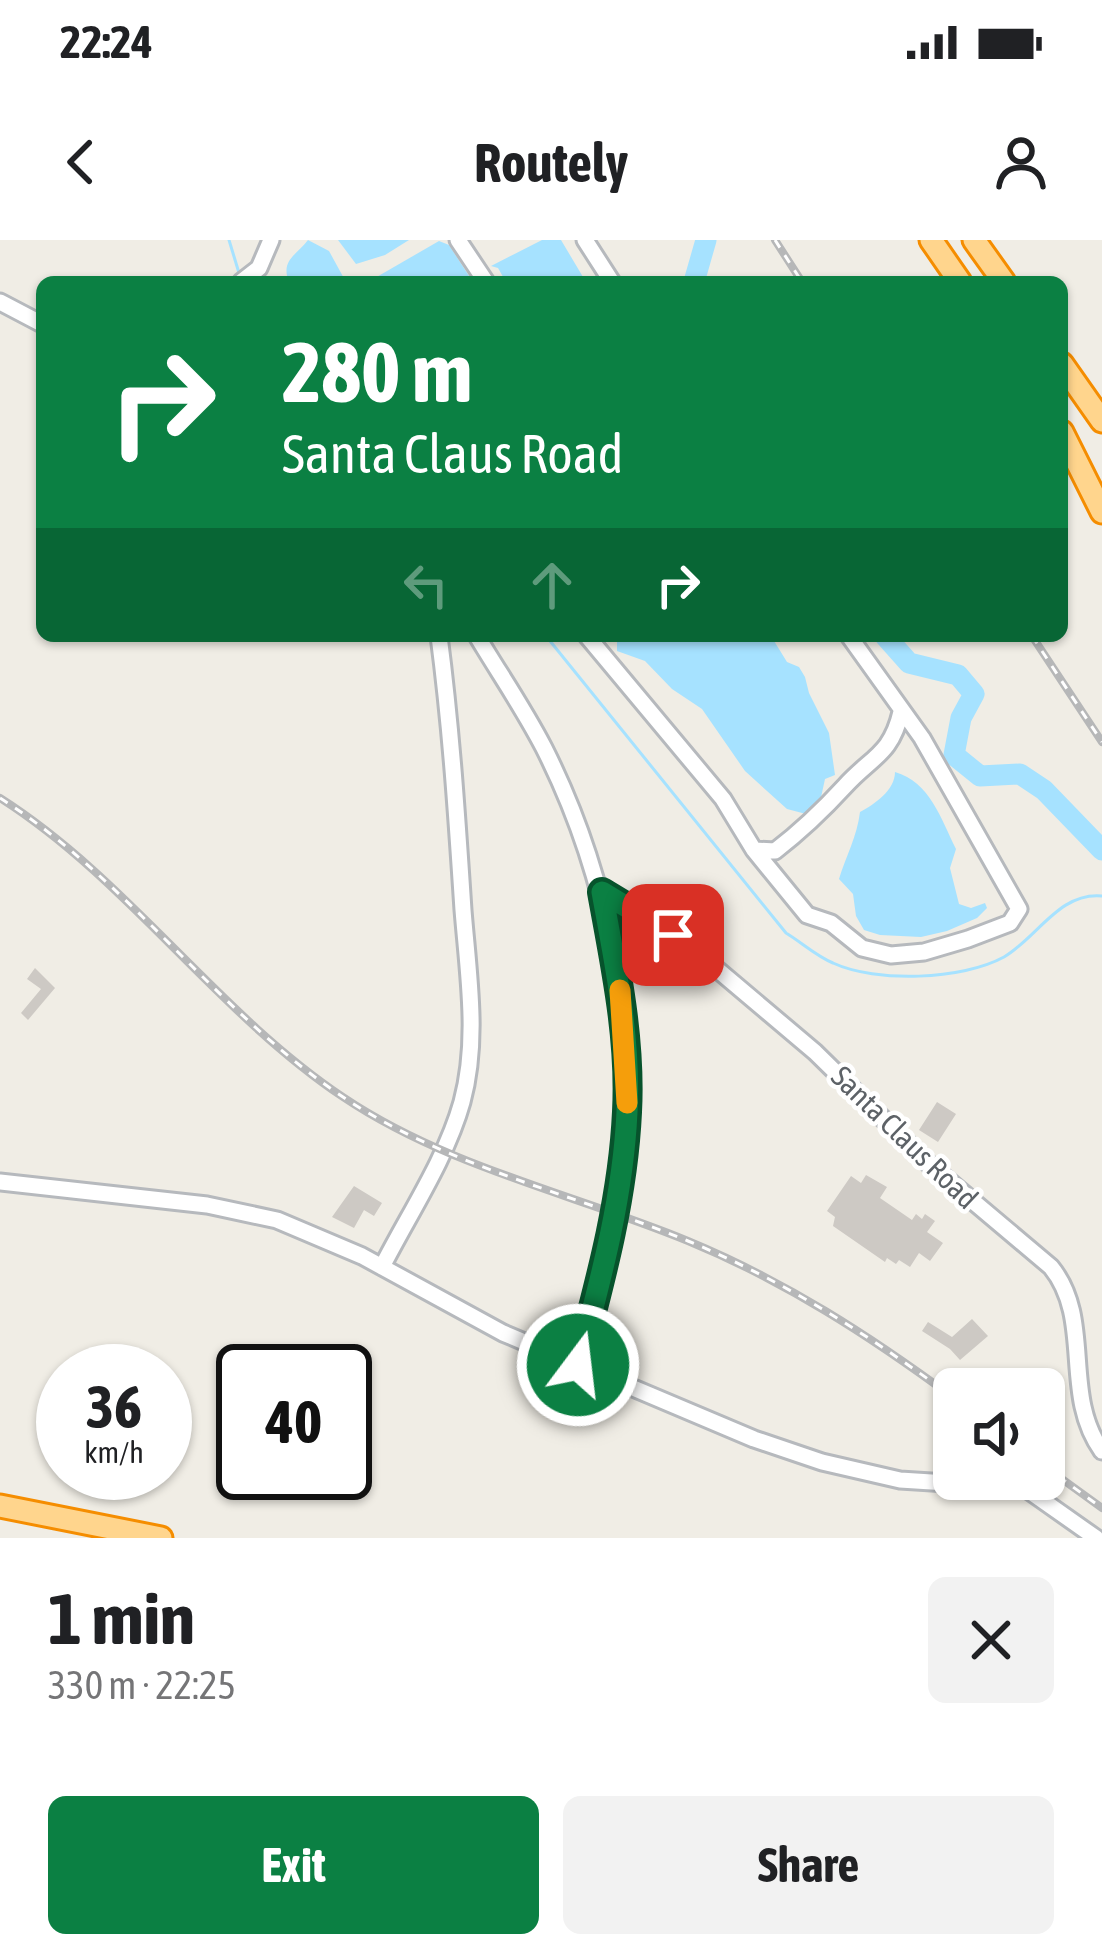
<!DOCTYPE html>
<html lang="en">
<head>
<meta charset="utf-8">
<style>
  body { margin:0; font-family:"Asap Condensed",sans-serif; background:#f2f2f2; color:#202124; height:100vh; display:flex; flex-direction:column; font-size:45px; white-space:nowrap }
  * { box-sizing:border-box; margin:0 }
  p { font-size:39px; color:#757577 }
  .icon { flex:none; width:66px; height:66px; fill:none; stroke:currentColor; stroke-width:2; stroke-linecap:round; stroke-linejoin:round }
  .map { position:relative; height:1298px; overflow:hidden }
  .sheet { display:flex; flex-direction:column; background:#fff; flex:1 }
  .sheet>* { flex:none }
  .guide { position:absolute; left:36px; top:36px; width:1032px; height:366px; border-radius:18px; box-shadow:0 3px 9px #0004; background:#0b8043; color:#fff; overflow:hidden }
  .fabs { position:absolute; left:933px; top:1128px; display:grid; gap:24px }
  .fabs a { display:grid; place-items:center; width:132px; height:132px; border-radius:18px; background:#fff; box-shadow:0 3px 9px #0004; font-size:60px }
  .speed { position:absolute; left:36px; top:1104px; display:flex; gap:24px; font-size:60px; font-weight:700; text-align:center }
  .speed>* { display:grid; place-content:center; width:156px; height:156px; border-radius:50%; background:#fff; box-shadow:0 3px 9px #0004; line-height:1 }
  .speed small { font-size:30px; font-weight:400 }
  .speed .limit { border:6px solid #111; border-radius:18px; background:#fff; color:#111 }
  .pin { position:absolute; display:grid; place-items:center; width:102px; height:102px; color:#fff; margin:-51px; border-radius:24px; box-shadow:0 6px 18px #0006 }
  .me { position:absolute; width:132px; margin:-66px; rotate:15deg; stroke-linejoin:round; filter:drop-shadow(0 0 9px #0008) }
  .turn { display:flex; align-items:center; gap:42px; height:252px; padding:0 48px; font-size:54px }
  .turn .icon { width:156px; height:156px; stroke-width:2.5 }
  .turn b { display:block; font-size:84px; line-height:102px }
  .lanes { display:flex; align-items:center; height:114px; padding:0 48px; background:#0003; justify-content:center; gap:60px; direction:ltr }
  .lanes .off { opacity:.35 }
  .round { display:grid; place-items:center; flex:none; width:126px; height:126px; border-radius:18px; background:#f2f2f2 }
  .head { display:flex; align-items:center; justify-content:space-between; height:204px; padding:0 48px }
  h1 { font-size:72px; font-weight:700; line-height:90px }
  .cta { display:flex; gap:24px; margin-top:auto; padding:24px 48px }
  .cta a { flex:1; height:138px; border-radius:18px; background:#0b8043; color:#fff; font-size:48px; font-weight:700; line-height:138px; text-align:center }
  .cta a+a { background:#f2f2f2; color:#202124 }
  .status { display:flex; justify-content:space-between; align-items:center; height:84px; padding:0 60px; background:#fff; direction:ltr }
  .status svg { height:33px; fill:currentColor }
  header { display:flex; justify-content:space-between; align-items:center; height:156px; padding:0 48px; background:#fff; font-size:54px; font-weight:700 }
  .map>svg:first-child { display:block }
</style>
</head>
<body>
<div class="status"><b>22:24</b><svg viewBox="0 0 49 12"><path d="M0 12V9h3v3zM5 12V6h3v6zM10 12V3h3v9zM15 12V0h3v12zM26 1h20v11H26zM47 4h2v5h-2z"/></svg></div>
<header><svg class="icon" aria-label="back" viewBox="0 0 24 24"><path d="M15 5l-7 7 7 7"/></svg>Routely<svg class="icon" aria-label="person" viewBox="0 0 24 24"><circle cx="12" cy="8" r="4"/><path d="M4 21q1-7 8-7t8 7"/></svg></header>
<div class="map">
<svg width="1102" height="1298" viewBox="0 0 1102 1298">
  <rect width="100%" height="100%" fill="#f0ede5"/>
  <!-- water -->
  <path fill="#a6e2ff" d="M 308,0 L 329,11 L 346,42 L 289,42 C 280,20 297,15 308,0 Z
    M 338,0 L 409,0 L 385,15 L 356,24 Z
    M 542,0 L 561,0 L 586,42 L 506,42 L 498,28 L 491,26 Z
    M 439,1 L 449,5 L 473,42 L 368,42 Z
    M 617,396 L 771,396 L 787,422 L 799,427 L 805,437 L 809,453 L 829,493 L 835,535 L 825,539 L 820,562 L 806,574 L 787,569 L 745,531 L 702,469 L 672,449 L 645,421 L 617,411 Z
    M 895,532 C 930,542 941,579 956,609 L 950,628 L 959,664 L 971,668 L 985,663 L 987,668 L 977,678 L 947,691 L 921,697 L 880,695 L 864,690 L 856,676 L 853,654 L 839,639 C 846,616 857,597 860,572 C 875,564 895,550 895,532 Z"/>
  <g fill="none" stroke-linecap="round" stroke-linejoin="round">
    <!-- stream -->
    <path stroke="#a6e2ff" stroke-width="3" d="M 229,0 L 239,33
      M 546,396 L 786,693 C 801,702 816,716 833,723 C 876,743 962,740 1004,717 C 1038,697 1059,652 1102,656"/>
    <!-- river -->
    <path stroke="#a6e2ff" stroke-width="21" d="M 694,42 L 706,0
      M 885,396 L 909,423 L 958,435 L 974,454 L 961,478 L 954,515 L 980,536 L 1020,534 L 1044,550 L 1102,610"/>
  </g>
  <!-- building -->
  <path fill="#cdc9c4" d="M 35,728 L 55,748 L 28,780 L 21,773 L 41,749 L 27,739 Z
    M 937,862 L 956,874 L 938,902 L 919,890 Z
    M 866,935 L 887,947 L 880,958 L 912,980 L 916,974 L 922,979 L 925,974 L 935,981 L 927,992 L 943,1003 L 930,1021 L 919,1013 L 910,1027 L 899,1020 L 896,1024 L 887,1018 L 885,1022 L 833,986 L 835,977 L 827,971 L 851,936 L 861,943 Z
    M 354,946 L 382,963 L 374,976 L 364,970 L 354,988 L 332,977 Z
    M 972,1079 L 988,1096 L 960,1120 L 950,1109 L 922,1091 L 928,1082 L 952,1097 Z"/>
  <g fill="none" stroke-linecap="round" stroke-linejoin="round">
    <defs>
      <path id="minor" d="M 458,0 L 486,42
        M 585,0 L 612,42
        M 241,42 L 259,28 L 271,0
        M 0,62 L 42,84
        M 477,396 C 499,433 524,469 544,508 C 608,635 635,780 623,922
        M 587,396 L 723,559 L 754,610 L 807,675 L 831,683 L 862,708 L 891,715 L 924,712 L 968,699 L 1010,683 L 1019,669 L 922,498 L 849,396
        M 754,610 L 775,611 C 801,591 823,570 845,546 C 871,517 891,515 901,472
        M 601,652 L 646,676 L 699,714 L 815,812 L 930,925 L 1051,1027 C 1094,1080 1061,1154 1102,1211
        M 0,942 L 207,965 L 277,980 L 362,1016 L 503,1093 L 754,1199 L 822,1222 L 900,1240 L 1025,1248 L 1096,1298
        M 382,1027 C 409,974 446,919 462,862 C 479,800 468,733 463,670 C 457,578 451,487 439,396
        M 578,1125 L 609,1005"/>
      <path id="highway" d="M 931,0 L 960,42
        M 974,0 L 1004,42
        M 1062,124 L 1102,181
        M 1062,192 L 1102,272
        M 0,1266 L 161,1298"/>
    </defs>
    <!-- minor casing -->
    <use href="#minor" stroke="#b6b9bd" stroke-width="21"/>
    <!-- highway casing -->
    <use href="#highway" stroke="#f58d00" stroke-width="27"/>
    <!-- minor -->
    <use href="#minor" stroke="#fff" stroke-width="15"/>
    <!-- highway -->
    <use href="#highway" stroke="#ffd58d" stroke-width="21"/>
    <defs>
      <path id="rail" d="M 775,0 L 802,42
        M 1032,396 L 1102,502
        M 0,558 C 129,640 216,772 343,857 C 447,927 574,954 688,1001 C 785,1041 870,1096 954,1158
        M 1044,1226 L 1102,1268"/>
    </defs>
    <!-- rail casing -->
    <use href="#rail" stroke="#b6b7b8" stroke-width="8"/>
    <!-- rail -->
    <use href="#rail" stroke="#fff" stroke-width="3" stroke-dasharray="9" stroke-linecap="butt"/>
    <defs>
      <path id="minor-bridge" d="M 609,1005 L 623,922"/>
    </defs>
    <!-- minor-bridge casing -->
    <use href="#minor-bridge" stroke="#b6b9bd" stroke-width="21" stroke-linecap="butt"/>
    <!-- minor-bridge -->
    <use href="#minor-bridge" stroke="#fff" stroke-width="15"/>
  </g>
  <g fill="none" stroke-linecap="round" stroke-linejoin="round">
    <defs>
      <path id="route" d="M 578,1125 C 600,1042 623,959 627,872 C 631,798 615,724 602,652 L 673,695"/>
    </defs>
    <!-- route casing -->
    <use href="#route" stroke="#07532c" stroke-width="30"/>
    <!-- route -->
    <use href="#route" stroke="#0b8043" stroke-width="21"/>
    <!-- slow -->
    <path stroke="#f59e0b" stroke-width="21" d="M 620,750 L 627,863"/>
  </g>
  <g text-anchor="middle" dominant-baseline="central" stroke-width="9" stroke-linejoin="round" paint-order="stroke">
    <!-- street labels -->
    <g font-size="30" fill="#5d6267" stroke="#fff">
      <text transform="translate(905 897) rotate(44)">Santa Claus Road</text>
    </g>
  </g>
</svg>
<div class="fabs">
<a><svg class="icon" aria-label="sound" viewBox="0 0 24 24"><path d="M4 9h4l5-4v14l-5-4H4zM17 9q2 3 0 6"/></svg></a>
</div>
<div class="speed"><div>36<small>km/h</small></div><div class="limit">40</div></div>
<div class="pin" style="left:673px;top:695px;background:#d93025"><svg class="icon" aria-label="arrive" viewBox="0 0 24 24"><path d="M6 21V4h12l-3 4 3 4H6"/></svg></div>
<svg class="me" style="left:578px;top:1125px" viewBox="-20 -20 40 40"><circle r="17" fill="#0b8043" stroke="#fff" stroke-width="3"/><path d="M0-11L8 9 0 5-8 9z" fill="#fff"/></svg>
<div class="guide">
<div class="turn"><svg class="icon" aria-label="right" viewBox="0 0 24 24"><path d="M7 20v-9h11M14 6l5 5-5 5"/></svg><div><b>280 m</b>Santa Claus Road</div></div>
<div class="lanes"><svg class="icon off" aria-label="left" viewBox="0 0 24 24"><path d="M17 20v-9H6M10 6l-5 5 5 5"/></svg><svg class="icon off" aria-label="ahead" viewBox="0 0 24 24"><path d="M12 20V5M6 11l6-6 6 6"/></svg><svg class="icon" aria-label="right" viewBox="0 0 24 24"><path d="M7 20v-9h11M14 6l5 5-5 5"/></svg></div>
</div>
</div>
<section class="sheet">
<div class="head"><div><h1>1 min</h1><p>330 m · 22:25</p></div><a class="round"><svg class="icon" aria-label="close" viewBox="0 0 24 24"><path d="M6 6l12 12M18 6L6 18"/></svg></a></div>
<div class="cta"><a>Exit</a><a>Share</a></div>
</section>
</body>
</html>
